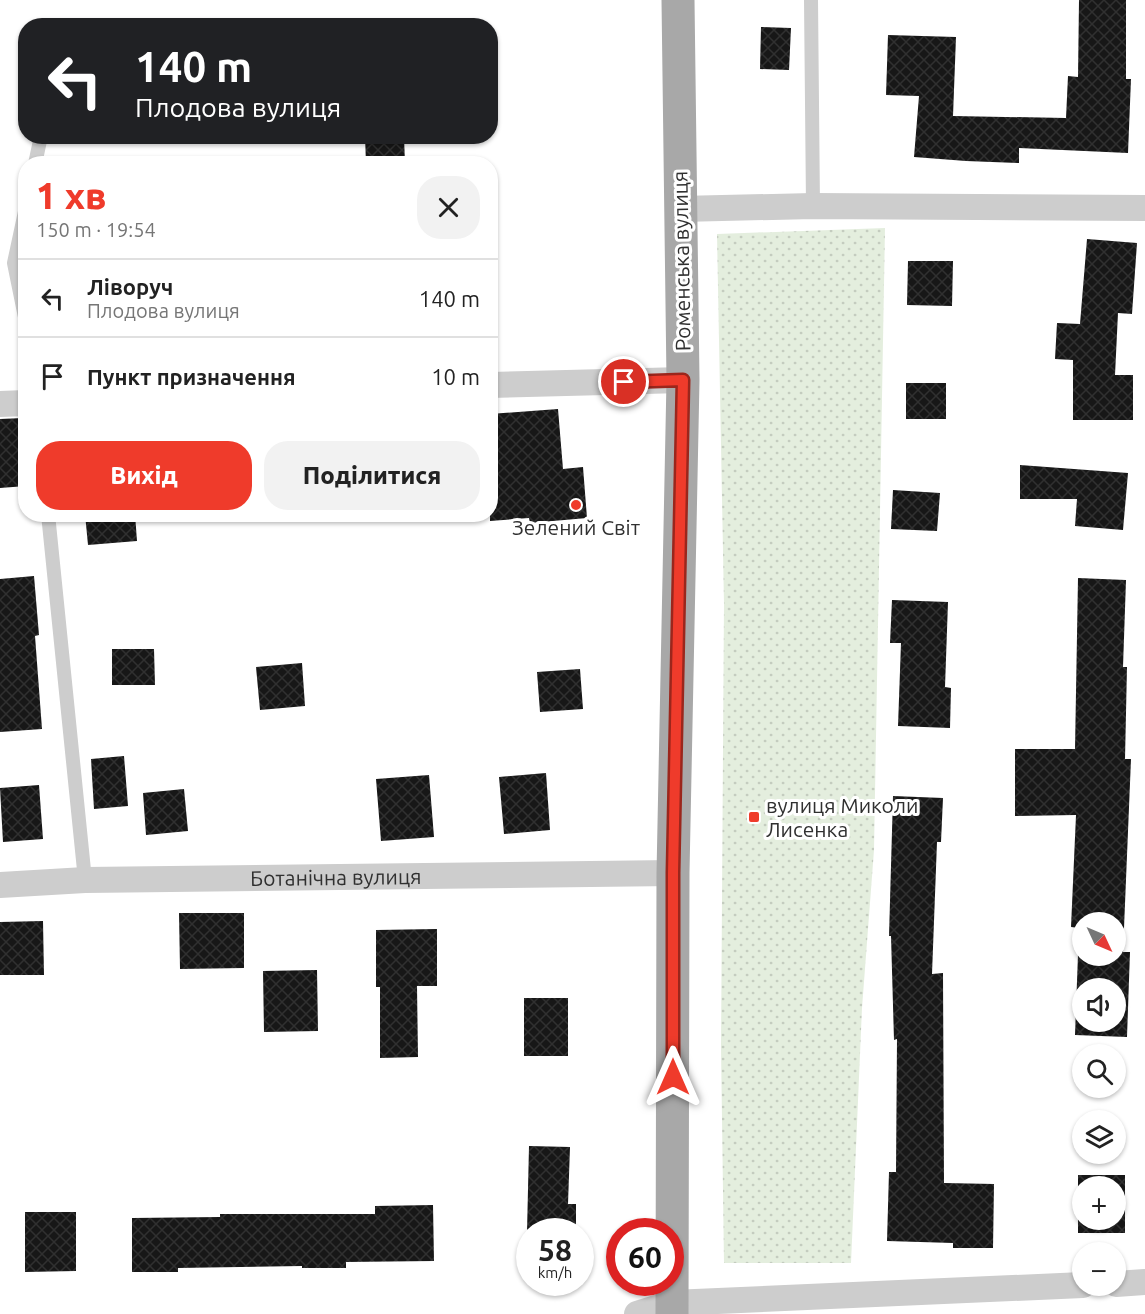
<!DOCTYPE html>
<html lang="uk">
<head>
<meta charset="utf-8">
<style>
  body { margin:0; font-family:Ubuntu,sans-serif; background:#f2f2f2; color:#222; height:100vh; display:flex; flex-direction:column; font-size:22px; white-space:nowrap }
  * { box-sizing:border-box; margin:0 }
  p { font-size:20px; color:#767676 }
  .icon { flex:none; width:33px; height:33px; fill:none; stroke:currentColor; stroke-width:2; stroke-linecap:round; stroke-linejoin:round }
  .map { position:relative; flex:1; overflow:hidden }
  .drawer { position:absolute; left:18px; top:156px; width:480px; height:366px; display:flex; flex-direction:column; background:#fff; border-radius:24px; box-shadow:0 2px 4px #0004 }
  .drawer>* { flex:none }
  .guide { position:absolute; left:18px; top:18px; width:480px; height:126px; border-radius:24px; box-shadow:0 2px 4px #0004; background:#202124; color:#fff; overflow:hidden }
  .needle { width:39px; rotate:134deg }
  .buttons { position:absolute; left:1072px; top:912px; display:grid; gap:12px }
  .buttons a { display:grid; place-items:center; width:54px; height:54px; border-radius:50%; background:#fff; box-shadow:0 2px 4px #0004; font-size:30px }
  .speed { position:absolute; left:516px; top:1218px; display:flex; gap:12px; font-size:30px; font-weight:700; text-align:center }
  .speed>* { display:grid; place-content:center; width:78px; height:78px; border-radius:50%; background:#fff; box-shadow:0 2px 4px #0004; line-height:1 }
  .speed small { font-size:15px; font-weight:400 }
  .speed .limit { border:9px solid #d22; background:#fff; color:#111 }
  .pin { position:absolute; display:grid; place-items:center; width:51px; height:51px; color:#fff; margin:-26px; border:3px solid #fff; border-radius:50%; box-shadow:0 2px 6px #0007 }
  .me { position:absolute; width:66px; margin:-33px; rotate:0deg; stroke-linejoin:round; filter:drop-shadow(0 0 4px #0008) }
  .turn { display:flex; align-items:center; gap:21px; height:126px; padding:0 18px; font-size:27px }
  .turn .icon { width:78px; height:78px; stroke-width:2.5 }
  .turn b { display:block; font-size:42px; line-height:51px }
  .round { display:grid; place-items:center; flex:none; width:63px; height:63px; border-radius:24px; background:#f2f2f2 }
  .overview { display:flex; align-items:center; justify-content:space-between; height:102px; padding:0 18px }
  h1 { font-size:36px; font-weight:800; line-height:45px; color:#ef3b2b }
  .cta { display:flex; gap:12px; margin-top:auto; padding:12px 18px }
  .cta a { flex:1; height:69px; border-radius:24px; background:#ef3b2b; color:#fff; font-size:24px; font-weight:800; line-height:69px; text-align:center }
  .cta a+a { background:#f2f2f2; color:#222 }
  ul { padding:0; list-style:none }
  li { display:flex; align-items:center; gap:18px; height:78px; padding:0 18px; border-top:2px solid #e0e0e0 }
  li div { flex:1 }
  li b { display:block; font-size:22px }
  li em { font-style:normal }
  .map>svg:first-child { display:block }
</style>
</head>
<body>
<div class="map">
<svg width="1145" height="1314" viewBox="0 0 1145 1314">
  <defs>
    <pattern id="grass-dots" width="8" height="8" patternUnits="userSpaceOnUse" patternTransform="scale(1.5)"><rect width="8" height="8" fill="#e4eede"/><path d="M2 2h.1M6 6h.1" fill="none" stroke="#c4ccbf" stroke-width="1.8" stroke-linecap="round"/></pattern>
    <pattern id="building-cross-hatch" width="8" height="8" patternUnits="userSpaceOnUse" patternTransform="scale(1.5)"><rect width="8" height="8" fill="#171717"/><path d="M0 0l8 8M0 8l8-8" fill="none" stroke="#303030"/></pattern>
  </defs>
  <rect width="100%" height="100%" fill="#fff"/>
  <!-- grass -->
  <path fill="url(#grass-dots)" d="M 885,228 L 874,850 L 862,1008 L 851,1263 L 724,1263 L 721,1047 L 724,604 L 717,234 Z"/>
  <!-- building -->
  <path fill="url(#building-cross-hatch)" fill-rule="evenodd" d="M 1079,0 L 1126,0 L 1126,79 L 1131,79 L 1128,153 L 1019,148 L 1019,163 L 966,161 L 914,157 L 919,96 L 886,95 L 888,35 L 956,37 L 953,116 L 1066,118 L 1068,76 L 1078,77 Z
    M 761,27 L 791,28 L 789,70 L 760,69 Z
    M 365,136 L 404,136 L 405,164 L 366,164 Z
    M 1087,239 L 1137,243 L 1132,314 L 1118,313 L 1115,375 L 1133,375 L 1133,420 L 1073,420 L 1073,360 L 1055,359 L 1057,323 L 1080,324 Z
    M 908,261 L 953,261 L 952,306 L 907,305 Z
    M 906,383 L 946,383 L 946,419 L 906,419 Z
    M 558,409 L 563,469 L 583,467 L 587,518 L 530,523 L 529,518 L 490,521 L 490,414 Z
    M 23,418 L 26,486 L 0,488 L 0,419 Z
    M 1020,465 L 1128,473 L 1123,530 L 1075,526 L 1077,499 L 1020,499 Z
    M 893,490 L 940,493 L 937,531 L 891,529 Z
    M 85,514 L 135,514 L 137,541 L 88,545 Z
    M 34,576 L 39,635 L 35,636 L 42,729 L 0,732 L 0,579 Z
    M 1078,578 L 1126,580 L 1123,667 L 1127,667 L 1125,759 L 1131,759 L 1123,952 L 1130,952 L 1127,1037 L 1075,1035 L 1079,928 L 1071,927 L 1076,815 L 1015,816 L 1015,749 L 1075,749 ZM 1083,922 L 1116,922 L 1116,956 L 1083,956 ZM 1083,988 L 1116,988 L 1116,1022 L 1083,1022 Z
    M 892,600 L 948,602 L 945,687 L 951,688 L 950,728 L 898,726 L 901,643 L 890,643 Z
    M 112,649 L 154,649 L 155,685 L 112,685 Z
    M 302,663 L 305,706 L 260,710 L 256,667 Z
    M 580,669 L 583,709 L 540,712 L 537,672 Z
    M 124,756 L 128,806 L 94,809 L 91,759 Z
    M 546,773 L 550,830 L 504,834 L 499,777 Z
    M 429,775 L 434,837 L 381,841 L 376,779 Z
    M 39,785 L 43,839 L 3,842 L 0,788 Z
    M 184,789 L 188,831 L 146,835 L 143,793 Z
    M 893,796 L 943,798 L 941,842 L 937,842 L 932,974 L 943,973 L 944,1183 L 994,1184 L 993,1248 L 953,1248 L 953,1243 L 887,1241 L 889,1172 L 896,1172 L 897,1039 L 894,1040 L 891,936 L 889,936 Z
    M 179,913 L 244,913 L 244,968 L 180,969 Z
    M 43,921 L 44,975 L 0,975 L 0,922 Z
    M 437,929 L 437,986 L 417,986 L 418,1057 L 380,1058 L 380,987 L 376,987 L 376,930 Z
    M 317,970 L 318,1031 L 264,1032 L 263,971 Z
    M 524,998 L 568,998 L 568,1056 L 524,1056 Z
    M 529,1146 L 570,1147 L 568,1204 L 576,1204 L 576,1232 L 527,1232 Z
    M 1078,1175 L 1125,1175 L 1125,1233 L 1078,1233 ZM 1083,1186 L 1116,1186 L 1116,1220 L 1083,1220 Z
    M 433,1205 L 434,1261 L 346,1262 L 346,1268 L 302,1268 L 302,1266 L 178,1268 L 178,1272 L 132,1272 L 132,1218 L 220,1217 L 220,1214 L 375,1214 L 375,1206 Z
    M 25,1212 L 76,1212 L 76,1271 L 25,1272 Z"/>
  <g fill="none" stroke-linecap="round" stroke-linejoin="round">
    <!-- lane -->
    <path stroke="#cdcdcd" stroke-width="14" d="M 811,0 L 813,206
      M 35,164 L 41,136
      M 26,207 L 14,263 L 26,322
      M 48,514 L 85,880"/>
    <!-- street -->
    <g stroke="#cdcdcd" stroke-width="26">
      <path d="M 680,209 L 813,206 L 1145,208"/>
      <path d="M 490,385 L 683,380"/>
      <path d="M 0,404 L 26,403"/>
      <path id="s1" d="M 0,885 L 85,880 L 673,873"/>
      <path d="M 1116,1284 L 1145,1282"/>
      <path d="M 637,1314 L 672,1303 L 1083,1285"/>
    </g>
    <!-- primary -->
    <path stroke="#a8a8a8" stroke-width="33" d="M 672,1314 L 673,873 L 683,380 L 678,0"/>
  </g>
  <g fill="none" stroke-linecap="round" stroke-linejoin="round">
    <defs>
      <path id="route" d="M 624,382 L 683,380 L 673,873 L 673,1077"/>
    </defs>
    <!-- route casing -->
    <use href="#route" stroke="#9b261c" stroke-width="15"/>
    <!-- route -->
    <use href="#route" stroke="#ef3b2b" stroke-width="10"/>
  </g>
  <!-- markers -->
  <g fill="#ef3b2b" stroke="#fff" stroke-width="2">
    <circle cx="576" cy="505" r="6"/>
    <rect x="748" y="811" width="12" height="12" rx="3"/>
  </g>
  <g text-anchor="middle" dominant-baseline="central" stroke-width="6" stroke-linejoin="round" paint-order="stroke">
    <!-- street labels -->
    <g font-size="21" fill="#303030" stroke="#fff">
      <text transform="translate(681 261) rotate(-91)">Роменська вулиця</text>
      <text stroke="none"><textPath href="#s1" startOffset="336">Ботанічна вулиця</textPath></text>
    </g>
    <!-- poi labels -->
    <g font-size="21" fill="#303030" stroke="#fff">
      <text x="576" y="527">Зелений Світ</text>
      <text x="766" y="805" text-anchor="start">вулиця Миколи<tspan x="766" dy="24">Лисенка</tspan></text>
    </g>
  </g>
</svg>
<div class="buttons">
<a><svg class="needle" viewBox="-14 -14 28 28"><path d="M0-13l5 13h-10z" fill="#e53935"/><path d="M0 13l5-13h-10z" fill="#767676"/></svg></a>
<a><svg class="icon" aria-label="sound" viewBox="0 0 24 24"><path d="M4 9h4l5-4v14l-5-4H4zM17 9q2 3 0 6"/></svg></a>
<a><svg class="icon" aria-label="search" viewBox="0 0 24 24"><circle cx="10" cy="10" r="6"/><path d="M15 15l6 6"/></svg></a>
<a><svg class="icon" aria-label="layers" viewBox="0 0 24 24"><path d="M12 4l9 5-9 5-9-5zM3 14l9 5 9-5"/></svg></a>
<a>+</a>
<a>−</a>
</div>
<div class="speed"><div>58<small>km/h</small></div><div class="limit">60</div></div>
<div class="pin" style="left:624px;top:382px;background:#d93025"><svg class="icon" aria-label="arrive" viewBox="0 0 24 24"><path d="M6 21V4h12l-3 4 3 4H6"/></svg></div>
<svg class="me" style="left:673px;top:1077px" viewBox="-20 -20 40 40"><path d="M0-17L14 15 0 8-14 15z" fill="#ef3b2b" stroke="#fff" stroke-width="4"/></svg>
<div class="guide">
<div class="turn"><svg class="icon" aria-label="left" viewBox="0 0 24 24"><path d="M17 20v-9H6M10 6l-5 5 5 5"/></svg><div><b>140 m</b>Плодова вулиця</div></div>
</div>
<section class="drawer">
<div class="overview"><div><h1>1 хв</h1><p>150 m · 19:54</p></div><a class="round"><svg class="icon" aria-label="close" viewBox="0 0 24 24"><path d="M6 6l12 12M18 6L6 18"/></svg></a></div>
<ul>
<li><svg class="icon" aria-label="left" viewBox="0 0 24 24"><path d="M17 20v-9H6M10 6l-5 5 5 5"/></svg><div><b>Ліворуч</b><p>Плодова вулиця</p></div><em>140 m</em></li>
<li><svg class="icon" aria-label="arrive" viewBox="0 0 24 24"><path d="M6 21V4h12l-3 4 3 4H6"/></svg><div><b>Пункт призначення</b></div><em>10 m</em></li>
</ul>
<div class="cta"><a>Вихід</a><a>Поділитися</a></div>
</section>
</div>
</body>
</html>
